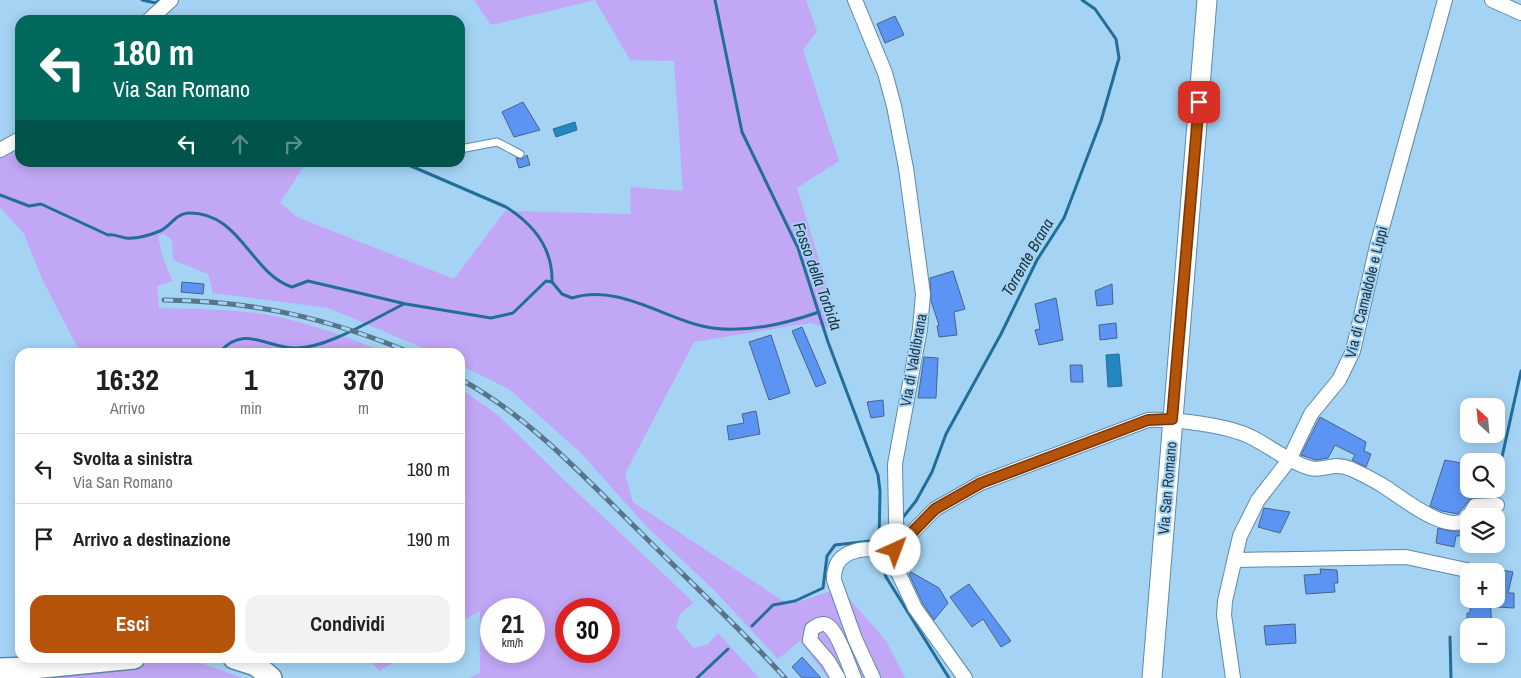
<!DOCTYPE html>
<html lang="it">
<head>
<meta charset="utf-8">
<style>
  body { margin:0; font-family:"Archivo Narrow",sans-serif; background:#f2f2f2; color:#202124; height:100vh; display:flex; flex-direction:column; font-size:19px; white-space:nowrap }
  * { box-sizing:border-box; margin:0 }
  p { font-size:16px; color:#757577 }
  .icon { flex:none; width:28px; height:28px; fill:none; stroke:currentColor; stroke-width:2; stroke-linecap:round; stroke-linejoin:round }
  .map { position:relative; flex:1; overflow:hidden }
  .panel { position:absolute; left:15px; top:348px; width:450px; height:315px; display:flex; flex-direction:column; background:#fff; border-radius:15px; box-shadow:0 2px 12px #0003 }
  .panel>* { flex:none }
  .banner { position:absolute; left:15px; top:15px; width:450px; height:152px; border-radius:15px; box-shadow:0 2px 12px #0003; background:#00695c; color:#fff; overflow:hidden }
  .needle { width:32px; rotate:334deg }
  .controls { position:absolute; left:1460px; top:398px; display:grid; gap:10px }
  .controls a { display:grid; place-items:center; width:45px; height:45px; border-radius:10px; background:#fff; box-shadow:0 2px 12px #0003; font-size:25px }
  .speed { position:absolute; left:480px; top:598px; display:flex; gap:10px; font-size:25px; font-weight:700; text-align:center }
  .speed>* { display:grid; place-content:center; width:65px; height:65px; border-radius:50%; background:#fff; box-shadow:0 2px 12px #0003; line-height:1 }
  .speed small { font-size:12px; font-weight:400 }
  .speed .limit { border:8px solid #d22; background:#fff; color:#111 }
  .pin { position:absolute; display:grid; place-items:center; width:42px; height:42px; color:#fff; margin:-21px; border-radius:10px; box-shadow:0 2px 8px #0006 }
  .me { position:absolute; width:55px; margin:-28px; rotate:43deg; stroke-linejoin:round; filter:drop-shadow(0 0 4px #0008) }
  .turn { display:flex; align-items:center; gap:18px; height:105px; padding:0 15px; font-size:22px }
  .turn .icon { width:65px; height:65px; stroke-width:2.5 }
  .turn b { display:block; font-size:35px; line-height:42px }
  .lanes { display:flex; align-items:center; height:48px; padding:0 15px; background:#0003; justify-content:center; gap:25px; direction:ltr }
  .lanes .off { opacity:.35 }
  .eta { display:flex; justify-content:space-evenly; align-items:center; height:85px; text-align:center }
  .eta b { font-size:30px; font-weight:800; line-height:35px }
  .action { display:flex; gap:10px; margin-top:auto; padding:10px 15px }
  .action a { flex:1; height:58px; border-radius:15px; background:#b45309; color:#fff; font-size:20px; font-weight:800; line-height:58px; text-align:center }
  .action a+a { background:#f2f2f2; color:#202124 }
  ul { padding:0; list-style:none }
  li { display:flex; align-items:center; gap:15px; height:70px; padding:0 15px; border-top:1px solid #e0e0e0 }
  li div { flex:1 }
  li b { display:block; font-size:19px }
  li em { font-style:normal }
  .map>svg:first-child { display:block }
</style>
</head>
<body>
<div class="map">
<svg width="1521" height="678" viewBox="0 0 1521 678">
  <rect width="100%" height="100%" fill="#a4d3f4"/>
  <!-- green -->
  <path fill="#c2a7f6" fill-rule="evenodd" d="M 474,0 L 806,0 L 817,31 L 803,50 L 839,161 L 797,188 L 841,331 L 810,323 L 694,342 L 625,474 L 633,502 L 789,605 L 840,588 L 886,641 L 905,678 L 828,678 L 800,641 L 778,659 L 714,590 L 646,526 L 580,452 L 509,389 L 460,365 L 460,352 L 433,352 L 328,308 L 213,293 L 208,274 L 173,260 L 172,240 L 164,234 L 158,236 L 162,255 L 172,281 L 157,286 L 159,308 C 193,309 228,309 263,314 C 305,321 345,336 384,352 L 80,352 L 43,281 L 24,234 L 0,207 L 0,157 L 20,147 L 20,162 L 306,163 L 280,203 L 297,217 L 454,279 L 505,211 L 631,214 L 630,187 L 683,191 L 674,61 L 630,60 L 595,0 L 491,25 Z
    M 460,388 L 499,416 L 563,479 L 689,598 L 693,603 L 680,614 L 676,627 L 693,648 L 708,644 L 718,633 L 759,678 L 469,678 L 480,673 L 480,611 L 460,622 ZM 491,609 L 534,609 L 534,651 L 491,651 ZM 566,609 L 609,609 L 609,651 L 566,651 Z
    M 168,658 L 186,658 L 243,678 L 60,678 L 63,671 Z
    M 369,658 L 402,658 L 379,671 Z"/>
  <!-- water -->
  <path fill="#2487bf" stroke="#226e99" d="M 575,122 L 577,130 L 556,137 L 553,129 Z
    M 1119,354 L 1122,386 L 1108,387 L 1106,355 Z"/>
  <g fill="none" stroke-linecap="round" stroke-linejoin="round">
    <!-- stream -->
    <path stroke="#226e99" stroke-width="3" d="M 142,0 L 156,3 L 159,0
      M 715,0 L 742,132 L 798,248 L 828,342 L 878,475 L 880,491 L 879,545
      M 404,163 L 506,207 C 533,224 553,247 552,282 L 562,294 L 572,298 C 617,284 660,316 702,326 C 740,335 782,325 819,312
      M 0,195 L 29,206 L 41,204 L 108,235 C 115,234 119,237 126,238 C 136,239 150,235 160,231 C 170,227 175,214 188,213 C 240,211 251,274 292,287 L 308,281 L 406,304 L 491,318 L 513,313 L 546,281 L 552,282
      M 220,352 C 244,324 267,348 295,348 C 326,349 375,318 404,304
      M 1502,457 L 1521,371
      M 900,521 L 916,501 L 932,472 L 946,434 L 1001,334 L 1037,260 L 1064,218 L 1101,121 L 1119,58 L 1116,39 L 1095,9 L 1082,0
      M 879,535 L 889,528
      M 880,554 L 886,577 L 949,678
      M 752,626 L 773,605 L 795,601 L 823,588 L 827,556 L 835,545 L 879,540
      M 1450,637 L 1451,678
      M 697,678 L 728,649"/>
  </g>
  <!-- building -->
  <path fill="#5b94f3" stroke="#4a6288" d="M 895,16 L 904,35 L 885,43 L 877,24 Z
    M 523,102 L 540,130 L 514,137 L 502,112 Z
    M 527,155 L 530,165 L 519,168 L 516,158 L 522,159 Z
    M 953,271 L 965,309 L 954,312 L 957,335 L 939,337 L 937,326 L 939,325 L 931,301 L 930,278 Z
    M 182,282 L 204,284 L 203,294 L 181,292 Z
    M 1112,284 L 1113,304 L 1097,306 L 1095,291 Z
    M 1056,298 L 1063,340 L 1039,345 L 1035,330 L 1040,329 L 1035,304 Z
    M 1116,323 L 1117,338 L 1100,340 L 1099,325 Z
    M 802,327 L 826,383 L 816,387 L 792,331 Z
    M 771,335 L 790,393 L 769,400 L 749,342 Z
    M 924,357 L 938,358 L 936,398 L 918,398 Z
    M 1070,365 L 1082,365 L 1083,382 L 1071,382 Z
    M 883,400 L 884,416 L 871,418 L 867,402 Z
    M 756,411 L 760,434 L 729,440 L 727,426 L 744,423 L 742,414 Z
    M 1320,417 L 1366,442 L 1364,451 L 1371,454 L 1366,467 L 1352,460 L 1355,455 L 1335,445 L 1328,458 L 1316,460 L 1301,455 Z
    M 1445,460 L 1466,464 L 1461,476 L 1469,477 L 1469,489 L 1493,489 L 1491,496 L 1471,498 L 1458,514 L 1442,511 L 1430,506 Z
    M 1264,508 L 1290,512 L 1280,533 L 1258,527 Z
    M 1469,527 L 1469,535 L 1456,536 L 1454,547 L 1436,543 L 1438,528 L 1450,531 L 1461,531 Z
    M 1320,569 L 1337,570 L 1338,583 L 1334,583 L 1335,592 L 1306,594 L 1304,575 L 1321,574 Z
    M 1496,569 L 1513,572 L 1508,593 L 1514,593 L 1514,608 L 1496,607 Z
    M 911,572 L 939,588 L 948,603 L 934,620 L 923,604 L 909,574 Z
    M 969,584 L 1011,641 L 1001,647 L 983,619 L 972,627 L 950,597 Z
    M 1470,599 L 1490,599 L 1492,626 L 1467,626 L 1467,613 L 1470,613 Z
    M 1295,624 L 1296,643 L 1266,645 L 1264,626 Z
    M 802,657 L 812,668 L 821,678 L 802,678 L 792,667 Z"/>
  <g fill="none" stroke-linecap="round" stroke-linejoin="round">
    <defs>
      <path id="lane" d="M 460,149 L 497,142 L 520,154"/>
      <path id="street" d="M 855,0 L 885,73 L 894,106 L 906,168 L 923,294 L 920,329 L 895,464 L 897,570 L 915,608 L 965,678
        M 1492,0 L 1521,13
        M 149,20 L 171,0
        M 0,150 L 20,139
        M 1469,516 L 1475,506 L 1497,505
        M 895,550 L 935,509 L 981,483 L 1148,420 C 1175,419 1229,425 1253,438 C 1272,448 1289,462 1310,468 C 1324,472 1332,461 1351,469 C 1362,474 1374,480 1385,487 C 1401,497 1450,538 1469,517
        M 1235,560 L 1406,557 L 1471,571
        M 838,678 L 828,661 L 810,640 L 812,629 C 816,626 822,622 827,625 C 838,631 849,666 854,678
        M 873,678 L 855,639 L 834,580 C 833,545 870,548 895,550
        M 1233,678 L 1224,615 L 1225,601 L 1240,536 L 1258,500 L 1289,460 L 1311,414 L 1339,380 L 1353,351 L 1377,246 L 1445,0"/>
      <path id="secondary" d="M 1152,678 L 1207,0"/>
      <path id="primary" d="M 234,658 L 256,665 L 271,678
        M 0,669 L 33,668 L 134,658"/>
    </defs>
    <!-- lane casing -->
    <use href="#lane" stroke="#5d8aa9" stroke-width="9"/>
    <!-- street casing -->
    <use href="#street" stroke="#5d8aa9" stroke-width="16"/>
    <!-- secondary casing -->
    <use href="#secondary" stroke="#5d8aa9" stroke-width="21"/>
    <!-- primary casing -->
    <use href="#primary" stroke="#5d8aa9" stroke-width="24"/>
    <!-- lane -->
    <use href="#lane" stroke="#fff" stroke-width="7"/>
    <!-- street -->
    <use href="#street" stroke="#fff" stroke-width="14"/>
    <!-- secondary -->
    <use href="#secondary" stroke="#fff" stroke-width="19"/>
    <!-- primary -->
    <use href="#primary" stroke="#fff" stroke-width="21"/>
    <defs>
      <path id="rail" d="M 164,300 C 254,301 327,318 409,352
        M 460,379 C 530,417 585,478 641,533 C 689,581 739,627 785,678"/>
    </defs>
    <!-- rail casing -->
    <use href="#rail" stroke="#56758a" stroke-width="5"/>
    <!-- rail -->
    <use href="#rail" stroke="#a4d3f4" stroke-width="3" stroke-dasharray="9" stroke-linecap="butt"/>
  </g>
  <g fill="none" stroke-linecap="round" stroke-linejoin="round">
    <defs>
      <path id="route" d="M 895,550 L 935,509 L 981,483 L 1148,420 L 1172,419 L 1199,102"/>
    </defs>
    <!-- route casing -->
    <use href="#route" stroke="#753606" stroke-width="12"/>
    <!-- route -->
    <use href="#route" stroke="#b45309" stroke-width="9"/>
  </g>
  <g text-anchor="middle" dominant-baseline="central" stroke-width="4" stroke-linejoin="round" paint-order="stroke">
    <!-- street labels -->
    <g font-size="15" fill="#1f323f" stroke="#a4d3f4">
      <text transform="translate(1366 292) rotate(-76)">Via di Camaldole e Lippi</text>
      <text transform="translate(913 360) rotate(-80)">Via di Valdibrana</text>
      <text transform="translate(1167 488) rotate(-85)">Via San Romano</text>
    </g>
    <!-- water labels -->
    <g font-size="16" font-style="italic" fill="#1b2f3d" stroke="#a4d3f4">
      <text transform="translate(1027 257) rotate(-60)">Torrente Brana</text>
      <text transform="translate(818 276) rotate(70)">Fosso della Torbida</text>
    </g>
  </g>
</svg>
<div class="controls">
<a><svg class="needle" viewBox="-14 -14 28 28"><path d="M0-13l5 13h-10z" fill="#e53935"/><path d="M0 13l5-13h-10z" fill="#757577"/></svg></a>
<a><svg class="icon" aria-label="search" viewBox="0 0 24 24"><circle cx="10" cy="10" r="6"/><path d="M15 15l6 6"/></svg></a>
<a><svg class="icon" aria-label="layers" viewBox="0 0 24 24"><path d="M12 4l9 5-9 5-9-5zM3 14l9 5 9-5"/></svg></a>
<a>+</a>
<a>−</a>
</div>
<div class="speed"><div>21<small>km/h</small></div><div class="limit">30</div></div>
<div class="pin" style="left:1199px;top:102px;background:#d93025"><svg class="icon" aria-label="arrive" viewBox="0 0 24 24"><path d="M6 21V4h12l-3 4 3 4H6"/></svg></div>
<svg class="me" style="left:895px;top:550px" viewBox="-20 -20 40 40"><circle r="19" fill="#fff"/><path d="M0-13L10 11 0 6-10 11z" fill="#b45309"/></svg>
<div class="banner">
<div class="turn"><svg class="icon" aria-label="left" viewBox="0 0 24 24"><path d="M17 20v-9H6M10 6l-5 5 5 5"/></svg><div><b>180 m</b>Via San Romano</div></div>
<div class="lanes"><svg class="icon" aria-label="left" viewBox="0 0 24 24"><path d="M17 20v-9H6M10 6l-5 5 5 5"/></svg><svg class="icon off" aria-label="ahead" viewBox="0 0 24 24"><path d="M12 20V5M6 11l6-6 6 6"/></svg><svg class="icon off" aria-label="right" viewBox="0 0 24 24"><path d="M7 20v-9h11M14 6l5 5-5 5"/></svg></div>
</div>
<section class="panel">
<div class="eta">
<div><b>16:32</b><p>Arrivo</p></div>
<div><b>1</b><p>min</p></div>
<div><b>370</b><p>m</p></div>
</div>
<ul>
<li><svg class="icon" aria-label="left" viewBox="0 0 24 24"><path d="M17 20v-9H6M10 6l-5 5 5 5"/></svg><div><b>Svolta a sinistra</b><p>Via San Romano</p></div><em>180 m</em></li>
<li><svg class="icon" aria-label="arrive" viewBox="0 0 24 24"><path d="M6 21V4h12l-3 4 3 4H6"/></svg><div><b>Arrivo a destinazione</b></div><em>190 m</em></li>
</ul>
<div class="action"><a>Esci</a><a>Condividi</a></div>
</section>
</div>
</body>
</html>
